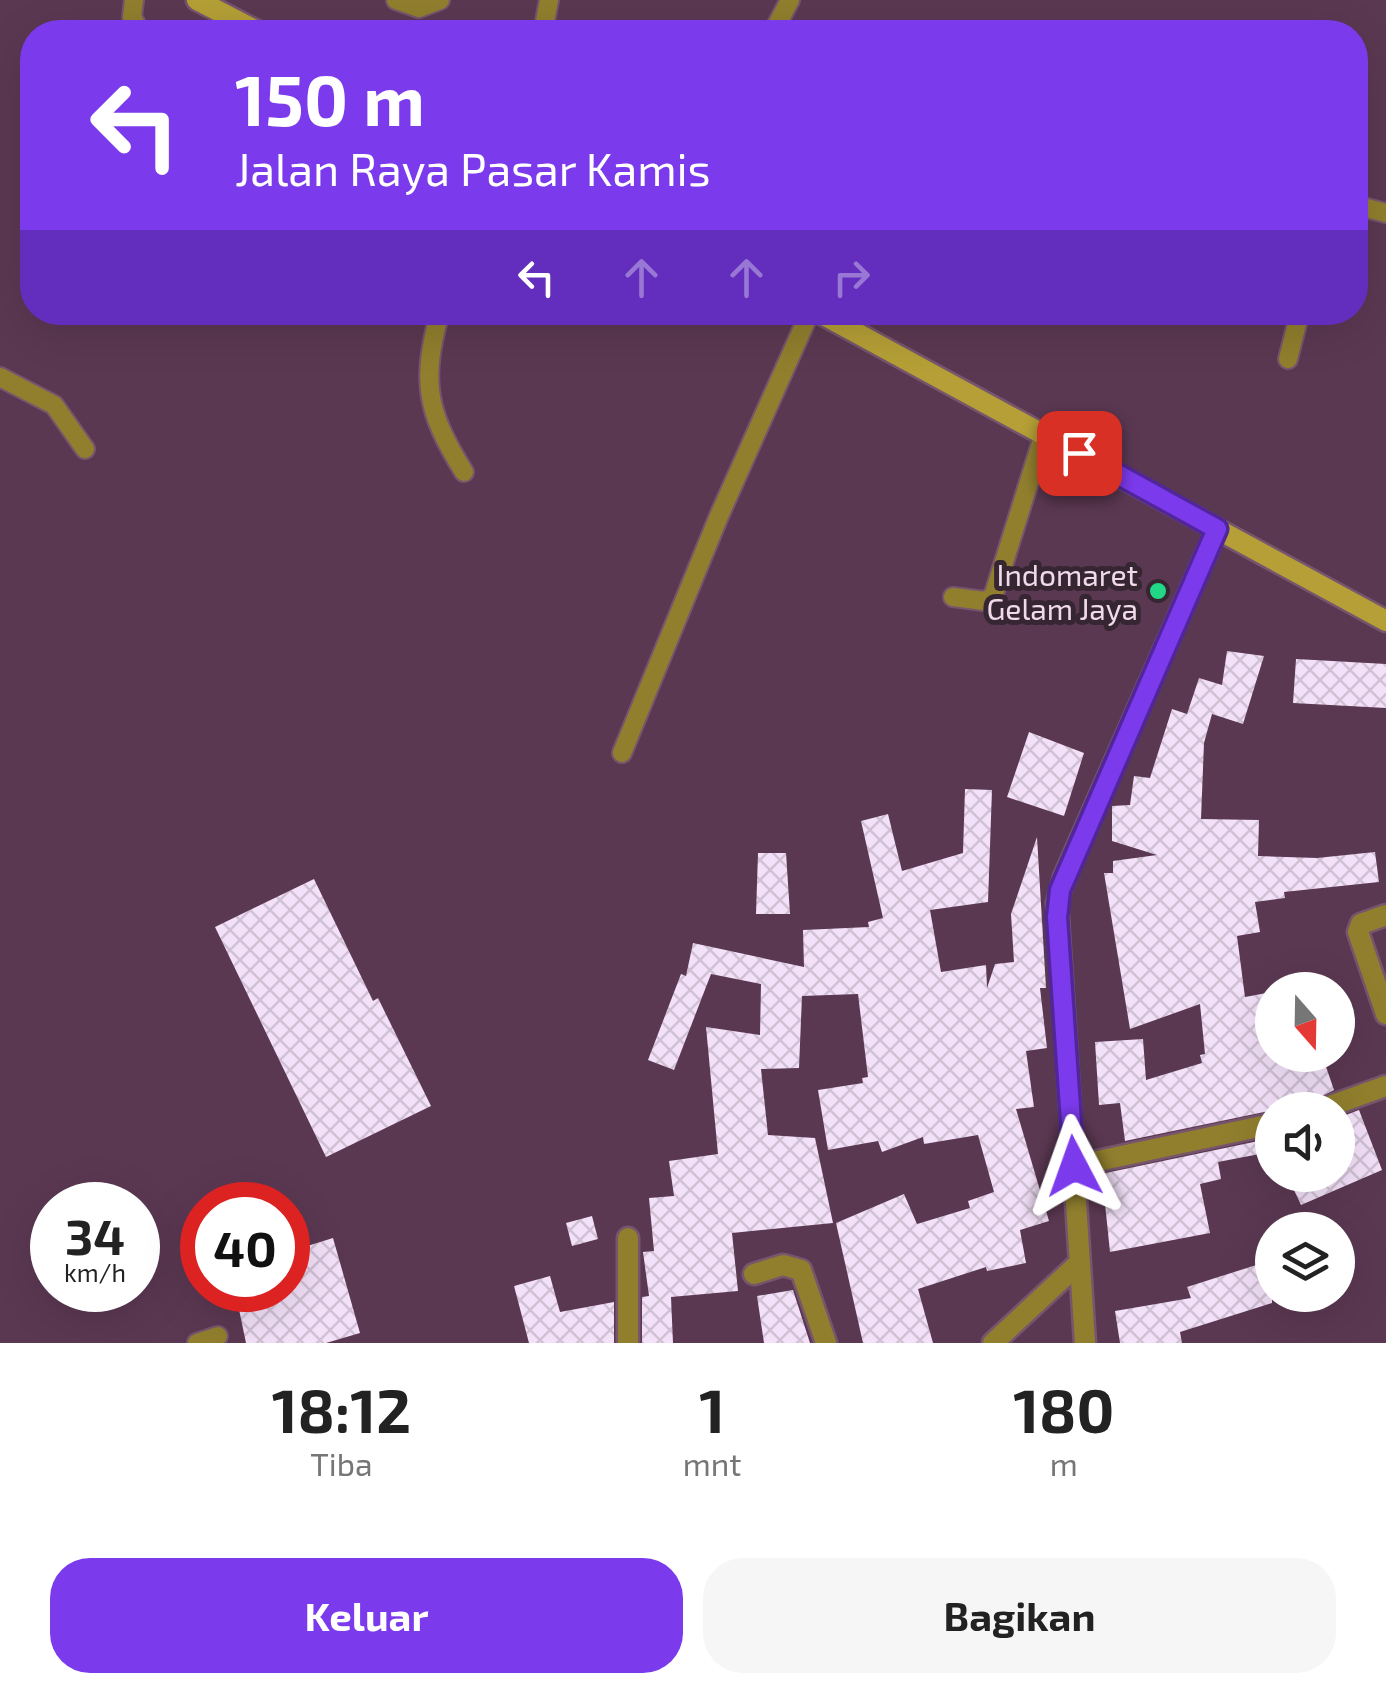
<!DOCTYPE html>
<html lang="id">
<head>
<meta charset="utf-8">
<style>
  body { margin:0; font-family:"Exo 2",sans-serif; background:#f6f6f6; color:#222; height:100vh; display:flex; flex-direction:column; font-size:38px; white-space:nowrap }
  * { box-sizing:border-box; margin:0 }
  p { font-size:32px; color:#767676 }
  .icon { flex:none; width:55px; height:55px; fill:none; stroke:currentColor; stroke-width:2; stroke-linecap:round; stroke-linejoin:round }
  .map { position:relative; height:1343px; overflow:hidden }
  .panel { display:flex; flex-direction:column; background:#fff; flex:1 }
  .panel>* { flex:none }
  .guide { position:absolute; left:20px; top:20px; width:1348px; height:305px; border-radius:40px; box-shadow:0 10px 40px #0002; background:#7c3aed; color:#fff; overflow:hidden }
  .needle { width:65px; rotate:160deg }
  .tools { position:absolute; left:1255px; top:972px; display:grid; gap:20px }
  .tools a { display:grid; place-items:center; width:100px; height:100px; border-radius:50%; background:#fff; box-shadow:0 10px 40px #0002; font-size:50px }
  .speed { position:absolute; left:30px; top:1182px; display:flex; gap:20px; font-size:50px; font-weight:700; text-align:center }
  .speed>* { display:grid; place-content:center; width:130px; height:130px; border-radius:50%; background:#fff; box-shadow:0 10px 40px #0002; line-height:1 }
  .speed small { font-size:25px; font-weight:400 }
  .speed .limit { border:15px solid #d22; background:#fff; color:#111 }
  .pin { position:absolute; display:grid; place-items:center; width:85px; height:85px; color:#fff; margin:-42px; border-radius:20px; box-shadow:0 5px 15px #0006 }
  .me { position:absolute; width:110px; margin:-55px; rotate:356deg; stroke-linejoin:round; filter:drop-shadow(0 0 8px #0008) }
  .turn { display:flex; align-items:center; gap:35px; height:210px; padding:0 50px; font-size:45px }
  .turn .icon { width:130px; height:130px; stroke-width:2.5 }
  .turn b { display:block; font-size:70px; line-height:85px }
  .lanes { display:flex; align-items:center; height:95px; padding:0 50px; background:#0003; justify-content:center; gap:50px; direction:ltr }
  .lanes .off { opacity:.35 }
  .eta { display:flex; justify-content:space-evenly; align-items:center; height:170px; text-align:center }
  .eta b { font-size:60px; font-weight:700; line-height:70px }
  .cta { display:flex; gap:20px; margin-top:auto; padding:20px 50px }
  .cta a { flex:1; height:115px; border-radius:40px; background:#7c3aed; color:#fff; font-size:40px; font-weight:700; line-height:115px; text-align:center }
  .cta a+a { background:#f6f6f6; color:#222 }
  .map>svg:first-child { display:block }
</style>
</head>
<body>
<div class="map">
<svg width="1386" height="1343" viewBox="0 0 1386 1343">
  <defs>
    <pattern id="building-cross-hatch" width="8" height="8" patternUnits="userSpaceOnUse" patternTransform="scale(2.5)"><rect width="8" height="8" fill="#f3e1f9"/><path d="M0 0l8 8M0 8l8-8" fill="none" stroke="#d1c1d5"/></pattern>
  </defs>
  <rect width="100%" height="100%" fill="#5b3852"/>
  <!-- building -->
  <path fill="url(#building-cross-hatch)" d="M 1227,651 L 1264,656 L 1243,724 L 1212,714 L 1204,743 L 1201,819 L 1259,820 L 1258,856 L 1317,858 L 1375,852 L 1379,882 L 1284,892 L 1285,898 L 1255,902 L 1260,932 L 1237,936 L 1245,997 L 1272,992 L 1272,1055 L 1322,1055 L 1334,1090 L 1296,1110 L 1269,1111 L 1125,1141 L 1120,1103 L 1099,1105 L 1095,1042 L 1143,1039 L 1146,1080 L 1202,1063 L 1200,1055 L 1205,1054 L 1200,1004 L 1130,1029 L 1104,873 L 1113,873 L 1113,861 L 1157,855 L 1112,841 L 1112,806 L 1130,805 L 1134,776 L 1150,778 L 1172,709 L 1187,714 L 1199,678 L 1222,685 Z
    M 1296,659 L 1386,664 L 1386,708 L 1293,703 Z
    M 1029,732 L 1084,753 L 1064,816 L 1007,797 Z
    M 965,789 L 992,790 L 988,902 L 930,910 L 941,972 L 986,965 L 987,988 L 995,964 L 1014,962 L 1011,914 L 1037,837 L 1046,988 L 1040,988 L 1047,1048 L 1026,1051 L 1034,1107 L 1016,1109 L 1049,1221 L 1020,1230 L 1026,1263 L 987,1271 L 986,1267 L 918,1289 L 933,1343 L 863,1343 L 836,1223 L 904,1194 L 917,1224 L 970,1208 L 968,1201 L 994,1192 L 978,1135 L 924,1144 L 923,1137 L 882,1152 L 878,1141 L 828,1150 L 818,1090 L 863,1083 L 862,1078 L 868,1077 L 858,994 L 802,996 L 799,1068 L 761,1069 L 768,1135 L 815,1138 L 833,1223 L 732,1233 L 738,1291 L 671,1297 L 673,1343 L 642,1343 L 642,1297 L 649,1296 L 643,1252 L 654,1251 L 649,1198 L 674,1196 L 669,1161 L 718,1154 L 706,1027 L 760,1035 L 761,984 L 711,974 L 674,1070 L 648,1060 L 681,974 L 686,976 L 693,943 L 804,967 L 803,930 L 869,927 L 868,922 L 883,918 L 861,821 L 888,814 L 902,871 L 963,853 Z
    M 758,853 L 786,853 L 790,914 L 756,914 Z
    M 314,879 L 373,1001 L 378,998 L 431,1106 L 326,1157 L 215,927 Z
    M 1359,1110 L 1382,1170 L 1301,1205 L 1287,1175 L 1338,1175 L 1338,1118 Z
    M 1268,1139 L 1270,1152 L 1218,1162 L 1221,1179 L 1200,1184 L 1210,1233 L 1110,1252 L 1105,1204 L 1101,1204 L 1096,1175 Z
    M 592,1216 L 598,1239 L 572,1246 L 566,1223 Z
    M 333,1238 L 360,1333 L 326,1343 L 246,1343 L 235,1290 L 288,1290 L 288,1252 Z
    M 1272,1260 L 1272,1303 L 1180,1332 L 1182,1343 L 1120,1343 L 1115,1311 L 1191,1298 L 1187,1287 Z
    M 550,1276 L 560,1312 L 614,1302 L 614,1343 L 529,1343 L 514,1286 Z
    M 793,1290 L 810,1343 L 764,1343 L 757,1296 Z"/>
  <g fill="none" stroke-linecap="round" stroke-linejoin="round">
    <defs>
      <path id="service" d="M 134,0 L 132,17 L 140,32
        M 396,0 L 419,8 L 440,0
        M 543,32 L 549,0
        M 773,32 L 790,0
        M 1355,205 L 1386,213
        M 440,312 C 421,381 426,411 464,472
        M 1288,359 L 1300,312
        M 0,377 L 54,405 L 85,449
        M 953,597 L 984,601 L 993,597 L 1044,434
        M 622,753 L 719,516 L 810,312
        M 197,1343 L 218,1336"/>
      <path id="minor" d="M 1386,915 L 1361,924 L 1358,932 L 1386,1014
        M 1319,1110 L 1386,1086
        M 1074,1166 L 1272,1124
        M 628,1238 L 628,1343
        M 754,1274 L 783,1265 L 801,1270 L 826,1343
        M 993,1343 L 1077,1265"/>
      <path id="tertiary" d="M 1085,1343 L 1057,903 L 1064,877 L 1217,529"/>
      <path id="secondary" d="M 197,0 L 259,32
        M 818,312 L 1386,621"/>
    </defs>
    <!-- service casing -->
    <use href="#service" stroke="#76556d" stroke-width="22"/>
    <!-- minor casing -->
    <use href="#minor" stroke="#76556d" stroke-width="25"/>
    <!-- tertiary casing -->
    <use href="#tertiary" stroke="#76556d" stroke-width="25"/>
    <!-- secondary casing -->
    <use href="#secondary" stroke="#76556d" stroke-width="25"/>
    <!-- service -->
    <use href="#service" stroke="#917f2e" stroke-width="18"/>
    <!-- minor -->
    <use href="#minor" stroke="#917f2e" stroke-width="20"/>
    <!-- tertiary -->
    <use href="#tertiary" stroke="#917f2e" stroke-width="20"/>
    <!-- secondary -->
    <use href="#secondary" stroke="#b59f36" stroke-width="20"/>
  </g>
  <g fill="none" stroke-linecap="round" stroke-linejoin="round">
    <defs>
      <path id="route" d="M 1074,1166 L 1057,917 L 1060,890 L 1217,529 L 1079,453"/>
    </defs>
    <!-- route casing -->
    <use href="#route" stroke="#51269a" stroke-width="25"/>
    <!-- route -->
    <use href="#route" stroke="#7c3aed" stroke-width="18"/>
  </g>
  <!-- markers -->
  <circle fill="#22d887" stroke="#362632" stroke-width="4" cx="1158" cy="591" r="10"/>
  <g text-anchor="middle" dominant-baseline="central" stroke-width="10" stroke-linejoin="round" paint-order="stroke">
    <!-- poi labels -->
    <g font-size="30" fill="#f1dbea" stroke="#362632" text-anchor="end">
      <text x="1138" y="574">Indomaret<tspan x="1138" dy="34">Gelam Jaya</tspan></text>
    </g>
  </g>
</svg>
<div class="tools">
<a><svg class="needle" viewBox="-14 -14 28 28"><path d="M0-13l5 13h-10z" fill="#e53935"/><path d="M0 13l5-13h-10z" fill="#767676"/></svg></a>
<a><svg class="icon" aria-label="sound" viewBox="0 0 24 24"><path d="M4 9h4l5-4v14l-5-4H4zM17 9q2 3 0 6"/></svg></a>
<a><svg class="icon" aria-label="layers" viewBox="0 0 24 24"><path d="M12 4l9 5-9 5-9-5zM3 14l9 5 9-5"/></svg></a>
</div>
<div class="speed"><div>34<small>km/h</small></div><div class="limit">40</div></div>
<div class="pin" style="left:1079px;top:453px;background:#d93025"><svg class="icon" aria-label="arrive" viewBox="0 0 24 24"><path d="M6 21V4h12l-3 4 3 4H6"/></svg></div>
<svg class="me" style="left:1074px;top:1166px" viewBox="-20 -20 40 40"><path d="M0-17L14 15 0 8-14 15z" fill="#7c3aed" stroke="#fff" stroke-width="4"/></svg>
<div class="guide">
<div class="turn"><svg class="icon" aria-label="left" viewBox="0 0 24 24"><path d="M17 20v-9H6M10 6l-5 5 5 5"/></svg><div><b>150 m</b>Jalan Raya Pasar Kamis</div></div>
<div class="lanes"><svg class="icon" aria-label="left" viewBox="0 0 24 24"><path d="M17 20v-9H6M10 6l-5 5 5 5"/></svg><svg class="icon off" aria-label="ahead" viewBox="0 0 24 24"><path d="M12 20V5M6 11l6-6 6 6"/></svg><svg class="icon off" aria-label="ahead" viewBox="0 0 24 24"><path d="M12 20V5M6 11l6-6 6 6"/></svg><svg class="icon off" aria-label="right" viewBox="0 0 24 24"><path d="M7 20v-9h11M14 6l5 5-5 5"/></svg></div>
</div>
</div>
<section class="panel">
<div class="eta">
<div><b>18:12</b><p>Tiba</p></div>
<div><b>1</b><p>mnt</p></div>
<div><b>180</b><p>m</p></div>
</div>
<div class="cta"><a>Keluar</a><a>Bagikan</a></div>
</section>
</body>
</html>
